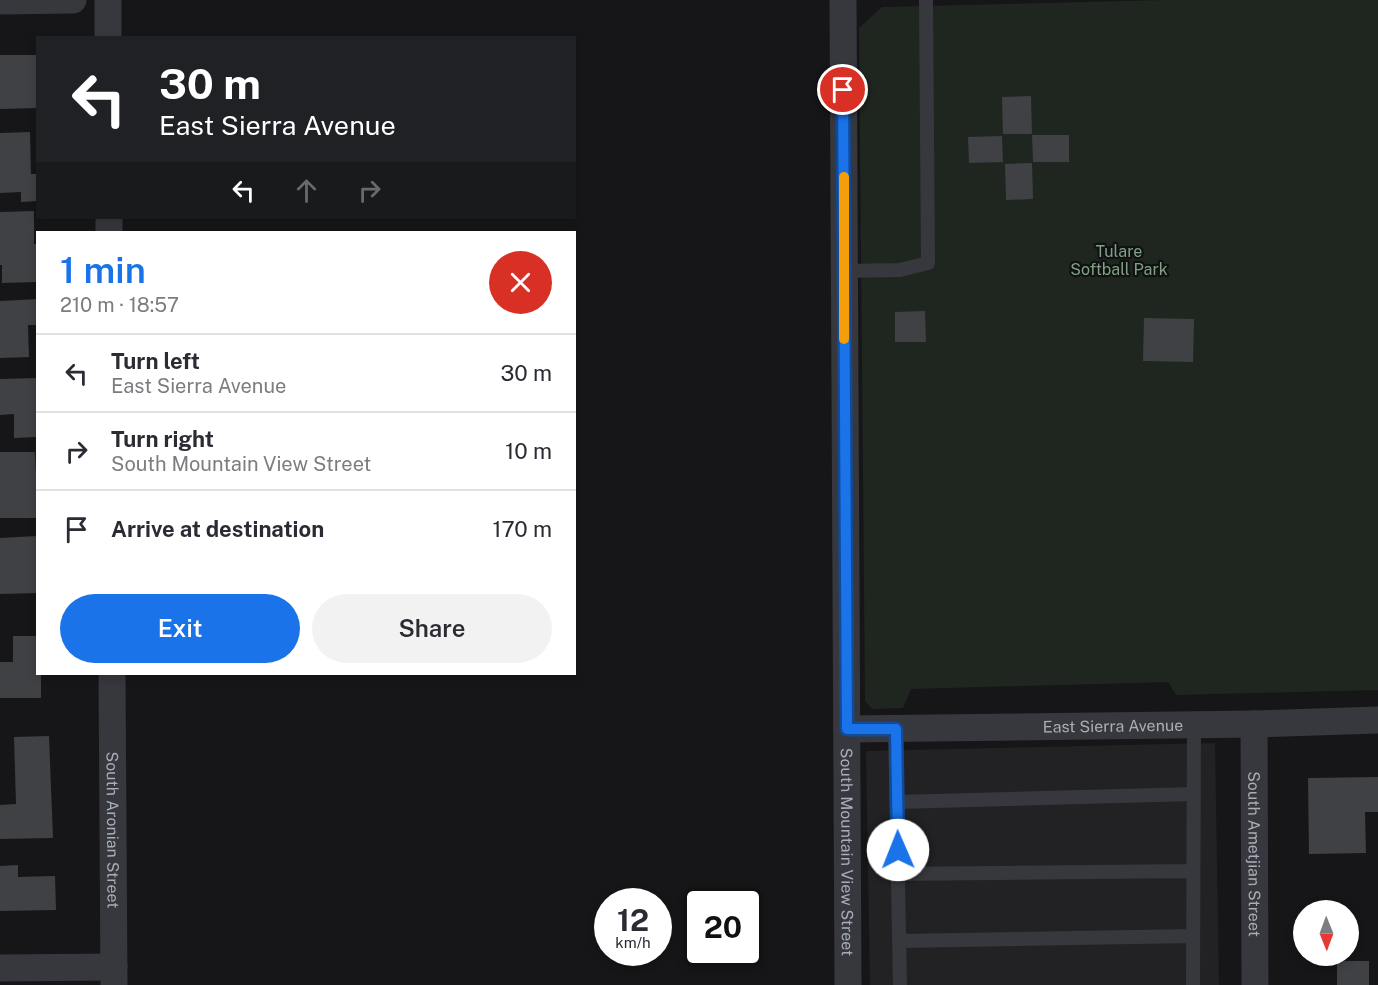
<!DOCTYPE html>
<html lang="en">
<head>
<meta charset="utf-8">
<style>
  body { margin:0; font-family:"Public Sans",sans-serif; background:#f2f2f3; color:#2b2b33; height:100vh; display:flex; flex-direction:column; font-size:22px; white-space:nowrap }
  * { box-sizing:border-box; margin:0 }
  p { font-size:20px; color:#7c7c81 }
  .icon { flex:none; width:33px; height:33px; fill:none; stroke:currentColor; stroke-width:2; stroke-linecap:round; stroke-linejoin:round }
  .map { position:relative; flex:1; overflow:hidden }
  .panel { position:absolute; left:36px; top:231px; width:540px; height:444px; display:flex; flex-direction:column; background:#fff; border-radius:0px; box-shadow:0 3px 9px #0003 }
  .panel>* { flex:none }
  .guide { position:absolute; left:36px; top:36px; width:540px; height:183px; border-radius:0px; box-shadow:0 3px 9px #0003; background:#202124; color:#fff; overflow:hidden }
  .needle { width:39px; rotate:179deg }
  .buttons { position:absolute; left:1293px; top:900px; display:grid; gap:12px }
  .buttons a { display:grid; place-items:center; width:66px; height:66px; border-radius:50%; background:#fff; box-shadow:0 3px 9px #0003; font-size:30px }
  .speed { position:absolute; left:594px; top:888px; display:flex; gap:12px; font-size:30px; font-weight:700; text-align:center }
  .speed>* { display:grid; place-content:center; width:78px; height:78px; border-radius:50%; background:#fff; box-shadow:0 3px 9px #0003; line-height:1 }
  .speed small { font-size:15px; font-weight:400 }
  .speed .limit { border:3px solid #111; border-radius:9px; background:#fff; color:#111 }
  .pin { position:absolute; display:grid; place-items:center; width:51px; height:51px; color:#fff; margin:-26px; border:3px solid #fff; border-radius:50%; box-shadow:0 2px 6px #0007 }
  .me { position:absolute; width:66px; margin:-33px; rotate:359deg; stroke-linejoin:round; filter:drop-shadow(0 0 4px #0008) }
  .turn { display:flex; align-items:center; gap:21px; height:126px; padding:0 24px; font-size:27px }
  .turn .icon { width:78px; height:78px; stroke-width:2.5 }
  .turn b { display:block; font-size:42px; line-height:51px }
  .lanes { display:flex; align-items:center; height:57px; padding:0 24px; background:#0003; justify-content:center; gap:30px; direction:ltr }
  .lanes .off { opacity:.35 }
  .round { display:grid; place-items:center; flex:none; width:63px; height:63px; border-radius:32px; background:#f2f2f3 }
  .head { display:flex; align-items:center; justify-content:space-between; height:102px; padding:0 24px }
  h1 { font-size:36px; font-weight:600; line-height:45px; color:#1a73e8 }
  .cta { display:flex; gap:12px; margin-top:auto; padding:12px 24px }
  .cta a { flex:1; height:69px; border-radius:36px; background:#1a73e8; color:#fff; font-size:24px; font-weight:600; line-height:69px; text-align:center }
  .cta a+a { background:#f2f2f3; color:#2b2b33 }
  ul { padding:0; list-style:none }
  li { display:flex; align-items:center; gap:18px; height:78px; padding:0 24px; border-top:2px solid #e1e1e2 }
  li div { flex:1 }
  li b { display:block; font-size:22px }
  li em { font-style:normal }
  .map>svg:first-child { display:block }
</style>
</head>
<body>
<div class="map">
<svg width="1378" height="985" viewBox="0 0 1378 985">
  <rect width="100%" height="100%" fill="#161618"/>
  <!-- built -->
  <path fill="#222225" d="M 1215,743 L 1219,985 L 870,985 L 866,751 Z"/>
  <!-- park -->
  <path fill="#1e261f" d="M 1165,0 L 1378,0 L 1378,690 L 1176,695 L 1168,682 L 911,689 L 903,708 L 872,709 L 865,701 L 859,28 L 882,7 Z"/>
  <!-- building -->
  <path fill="#404145" d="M 0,55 L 38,55 L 38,108 L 0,109 Z
    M 1031,96 L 1032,134 L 1003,134 L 1002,97 Z
    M 30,132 L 31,174 L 38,174 L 38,201 L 21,202 L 21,192 L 0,193 L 0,133 Z
    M 1032,135 L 1069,135 L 1069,162 L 1033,162 Z
    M 1002,136 L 1003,162 L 969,163 L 968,137 Z
    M 1032,163 L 1033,199 L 1006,200 L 1005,164 Z
    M 34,211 L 34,244 L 38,244 L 38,282 L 2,283 L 2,265 L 0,265 L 0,212 Z
    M 38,299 L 38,325 L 28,325 L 29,357 L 0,358 L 0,301 Z
    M 925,311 L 926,342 L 895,342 L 895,312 Z
    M 1144,318 L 1194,319 L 1193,362 L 1143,361 Z
    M 38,378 L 38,437 L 14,438 L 14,414 L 0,415 L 0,379 Z
    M 0,452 L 35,452 L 38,518 L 0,518 Z
    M 37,536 L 38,593 L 0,594 L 0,538 Z
    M 13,636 L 38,636 L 38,674 L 41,674 L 41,698 L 0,698 L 0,662 L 13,662 Z
    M 49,736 L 53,838 L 0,839 L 0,805 L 16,804 L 14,737 Z
    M 1378,777 L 1378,812 L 1365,812 L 1366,853 L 1309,854 L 1308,778 Z
    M 18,865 L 18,877 L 55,876 L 56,910 L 0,911 L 0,866 Z
    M 1337,961 L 1369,961 L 1369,985 L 1337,985 Z"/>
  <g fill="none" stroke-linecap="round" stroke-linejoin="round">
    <!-- service -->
    <path stroke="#37383d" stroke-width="14" d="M 844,271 L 900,270 L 928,263 L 926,0
      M 895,728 L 900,985
      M 897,802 L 1194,794
      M 898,874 L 1193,871
      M 899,941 L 1193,936
      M 1193,985 L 1194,725"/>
    <!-- minor -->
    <g stroke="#37383d" stroke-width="27">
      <path d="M 108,0 L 108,38"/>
      <path id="s1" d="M 843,0 L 848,985"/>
      <path d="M 0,1 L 73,0"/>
      <path d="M 109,218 L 109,232"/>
      <path id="s2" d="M 112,674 L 114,985"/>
      <path id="s3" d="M 1254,724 L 1255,985"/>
      <path id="s4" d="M 847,729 L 1254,724 L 1378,720"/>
      <path d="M 0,968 L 114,967"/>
    </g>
  </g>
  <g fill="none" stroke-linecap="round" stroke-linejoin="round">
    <defs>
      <path id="route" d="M 843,90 L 847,729 L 896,729 L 898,850"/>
    </defs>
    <!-- route casing -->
    <use href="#route" stroke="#114b97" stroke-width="15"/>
    <!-- route -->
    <use href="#route" stroke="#1a73e8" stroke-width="10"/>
    <!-- slow -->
    <path stroke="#f59e0b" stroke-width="10" d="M 844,177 L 844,339"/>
  </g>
  <g text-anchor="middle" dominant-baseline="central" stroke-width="4.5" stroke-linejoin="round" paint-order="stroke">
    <!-- park labels -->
    <g font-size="16" fill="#7fa381" stroke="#111113">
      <text x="1119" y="251">Tulare<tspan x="1119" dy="18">Softball Park</tspan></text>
    </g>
    <!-- street labels -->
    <g font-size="16" fill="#a8adb8" stroke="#111113">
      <text stroke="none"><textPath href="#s4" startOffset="266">East Sierra Avenue</textPath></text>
      <text stroke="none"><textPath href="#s2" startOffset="156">South Aronian Street</textPath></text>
      <text stroke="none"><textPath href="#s1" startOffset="852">South Mountain View Street</textPath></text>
      <text stroke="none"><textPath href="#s3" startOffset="130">South Ametjian Street</textPath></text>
    </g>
  </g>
</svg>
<div class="buttons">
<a><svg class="needle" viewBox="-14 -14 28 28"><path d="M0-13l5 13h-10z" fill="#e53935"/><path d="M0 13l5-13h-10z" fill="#7c7c81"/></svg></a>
</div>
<div class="speed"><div>12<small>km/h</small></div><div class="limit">20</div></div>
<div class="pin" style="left:843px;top:90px;background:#d93025"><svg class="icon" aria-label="arrive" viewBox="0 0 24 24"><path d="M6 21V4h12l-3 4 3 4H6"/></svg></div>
<svg class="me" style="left:898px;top:850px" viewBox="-20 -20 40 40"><circle r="19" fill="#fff"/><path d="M0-13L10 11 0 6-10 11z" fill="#1a73e8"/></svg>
<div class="guide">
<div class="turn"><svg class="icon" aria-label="left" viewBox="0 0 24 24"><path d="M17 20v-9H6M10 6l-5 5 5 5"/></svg><div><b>30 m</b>East Sierra Avenue</div></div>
<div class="lanes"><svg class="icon" aria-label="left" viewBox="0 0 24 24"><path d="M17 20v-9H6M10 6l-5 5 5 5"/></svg><svg class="icon off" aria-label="ahead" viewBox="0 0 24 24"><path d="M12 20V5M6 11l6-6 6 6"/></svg><svg class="icon off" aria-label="right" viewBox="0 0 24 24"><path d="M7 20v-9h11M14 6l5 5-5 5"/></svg></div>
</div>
<section class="panel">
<div class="head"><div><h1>1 min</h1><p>210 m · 18:57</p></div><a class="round" style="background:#d93025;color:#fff"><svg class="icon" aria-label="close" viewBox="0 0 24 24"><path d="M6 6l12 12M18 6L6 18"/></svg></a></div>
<ul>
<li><svg class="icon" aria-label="left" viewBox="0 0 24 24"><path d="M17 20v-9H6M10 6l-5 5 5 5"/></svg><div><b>Turn left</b><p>East Sierra Avenue</p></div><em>30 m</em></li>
<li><svg class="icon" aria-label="right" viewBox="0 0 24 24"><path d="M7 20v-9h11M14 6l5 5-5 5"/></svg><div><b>Turn right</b><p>South Mountain View Street</p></div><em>10 m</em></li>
<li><svg class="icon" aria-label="arrive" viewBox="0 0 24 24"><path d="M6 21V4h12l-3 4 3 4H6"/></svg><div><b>Arrive at destination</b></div><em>170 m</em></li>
</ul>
<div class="cta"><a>Exit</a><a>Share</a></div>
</section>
</div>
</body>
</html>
